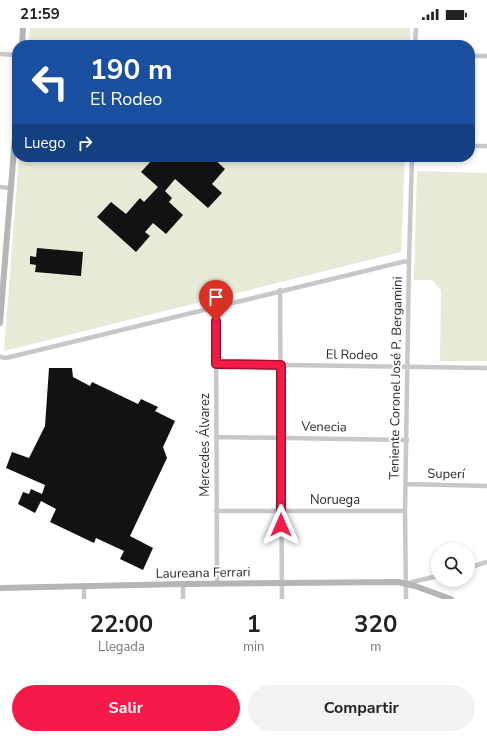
<!DOCTYPE html>
<html lang="es">
<head>
<meta charset="utf-8">
<style>
  body { margin:0; font-family:"Nunito Sans",sans-serif; background:#f2f2f2; color:#222; height:100vh; display:flex; flex-direction:column; font-size:15px; white-space:nowrap }
  * { box-sizing:border-box; margin:0 }
  p { font-size:13px; color:#767676 }
  .icon { flex:none; width:22px; height:22px; fill:none; stroke:currentColor; stroke-width:2; stroke-linecap:round; stroke-linejoin:round }
  .map { position:relative; height:571px; overflow:hidden }
  .drawer { display:flex; flex-direction:column; background:#fff; flex:1 }
  .drawer>* { flex:none }
  .guide { position:absolute; left:12px; top:12px; width:463px; height:122px; border-radius:16px; box-shadow:0 2px 6px #0003; background:#1a4fa0; color:#fff; overflow:hidden }
  .buttons { position:absolute; left:431px; top:515px; display:grid; gap:8px }
  .buttons a { display:grid; place-items:center; width:44px; height:44px; border-radius:50%; background:#fff; box-shadow:0 2px 6px #0003; font-size:20px }
  .pin { position:absolute; display:grid; place-items:center; width:34px; height:34px; color:#fff; margin:-41px -17px; border-radius:50% 50% 50% 0; rotate:-45deg; box-shadow:0 0 4px #0007 }
  .pin .icon { rotate:45deg }
  .me { position:absolute; width:44px; margin:-22px; rotate:0deg; stroke-linejoin:round; filter:drop-shadow(0 0 3px #0008) }
  .turn { display:flex; align-items:center; gap:14px; height:84px; padding:0 12px; font-size:18px }
  .turn .icon { width:52px; height:52px; stroke-width:2.5 }
  .turn b { display:block; font-size:28px; line-height:34px }
  .then { display:flex; align-items:center; height:38px; padding:0 12px; background:#0003; gap:8px; font-size:15px }
  .eta { display:flex; justify-content:space-evenly; align-items:center; height:68px; text-align:center }
  .eta b { font-size:24px; font-weight:700; line-height:28px }
  .primary-button { display:flex; gap:8px; margin-top:auto; padding:8px 12px }
  .primary-button a { flex:1; height:46px; border-radius:24px; background:#f61a49; color:#fff; font-size:16px; font-weight:700; line-height:46px; text-align:center }
  .primary-button a+a { background:#f2f2f2; color:#222 }
  .status { display:flex; justify-content:space-between; align-items:center; height:28px; padding:0 20px; background:#fff; direction:ltr }
  .status svg { height:11px; fill:currentColor }
  .map>svg:first-child { display:block }
</style>
</head>
<body>
<div class="status"><b>21:59</b><svg viewBox="0 0 49 12"><path d="M0 12V9h3v3zM5 12V6h3v6zM10 12V3h3v9zM15 12V0h3v12zM26 1h20v11H26zM47 4h2v5h-2z"/></svg></div>
<div class="map">
<svg width="487" height="571" viewBox="0 0 487 571">
  <rect width="100%" height="100%" fill="#fff"/>
  <!-- green -->
  <path fill="#e5ebd7" d="M 30,0 L 410,0 L 410,17 L 28,17 Z
    M 19,129 L 405,129 L 401,224 L 4,323 Z
    M 417,143 L 487,145 L 487,333 L 440,333 L 441,262 L 432,252 L 414,252 Z"/>
  <!-- building -->
  <path fill="#121212" d="M 149,129 L 212,129 L 225,141 L 212,156 L 222,165 L 208,180 L 175,151 L 165,163 L 172,170 L 169,174 L 183,187 L 166,206 L 153,195 L 145,204 L 150,208 L 136,224 L 97,189 L 111,174 L 126,186 L 140,170 L 144,174 L 158,159 L 141,144 L 152,132 Z
    M 37,220 L 83,224 L 81,248 L 35,244 L 36,237 L 30,236 L 30,228 L 36,229 Z
    M 49,340 L 72,340 L 73,349 L 90,358 L 92,354 L 138,376 L 141,371 L 158,379 L 155,383 L 175,393 L 163,419 L 167,430 L 130,508 L 153,520 L 143,542 L 120,531 L 124,523 L 96,510 L 94,515 L 50,494 L 56,481 L 41,473 L 35,485 L 18,476 L 23,464 L 29,466 L 31,461 L 42,466 L 45,457 L 6,440 L 12,424 L 29,430 L 45,398 Z"/>
  <g fill="none" stroke-linecap="round" stroke-linejoin="round">
    <!-- street -->
    <path stroke="#c8c8c8" stroke-width="4.5" d="M 415,17 L 416,0
      M 0,26 L 17,27
      M 470,28 L 487,28
      M 470,118 L 487,118
      M 0,159 L 10,160
      M 280,262 L 282,571
      M 216,278 L 217,556
      M 0,329 L 6,330 L 402,234 L 409,233
      M 217,336 L 487,340
      M 216,409 L 407,412
      M 406,456 L 487,458
      M 216,483 L 405,483
      M 468,540 L 487,534
      M 408,555 L 438,548
      M 183,556 L 183,571
      M 84,557 L 84,571
      M 406,571 L 405,483 L 409,233 L 412,129"/>
    <!-- secondary -->
    <path stroke="#b5b5b5" stroke-width="6" d="M 22,17 L 23,0
      M 0,295 L 17,84
      M 0,560 L 183,556 L 398,554 L 415,558 L 451,571"/>
  </g>
  <g fill="none" stroke-linecap="round" stroke-linejoin="round">
    <defs>
      <path id="route" d="M 216,293 L 216,336 L 281,337 L 281,497"/>
    </defs>
    <!-- route casing -->
    <use href="#route" stroke="#a0112f" stroke-width="10"/>
    <!-- route -->
    <use href="#route" stroke="#f61a49" stroke-width="7"/>
  </g>
  <g text-anchor="middle" dominant-baseline="central" stroke-width="4" stroke-linejoin="round" paint-order="stroke">
    <!-- street labels -->
    <g font-size="13" fill="#2b2b2b" stroke="#fff">
      <text transform="translate(352 327) rotate(1)">El Rodeo</text>
      <text transform="translate(396 350) rotate(-89)">Teniente Coronel José P. Bergamini</text>
      <text transform="translate(324 399) rotate(1)">Venecia</text>
      <text transform="translate(205 417) rotate(-90)">Mercedes Álvarez</text>
      <text transform="translate(446 446) rotate(1)">Superí</text>
      <text x="335" y="472">Noruega</text>
      <text transform="translate(203 545) rotate(-1)">Laureana Ferrari</text>
    </g>
  </g>
</svg>
<div class="buttons">
<a><svg class="icon" aria-label="search" viewBox="0 0 24 24"><circle cx="10" cy="10" r="6"/><path d="M15 15l6 6"/></svg></a>
</div>
<div class="pin" style="left:216px;top:293px;background:#d93025"><svg class="icon" aria-label="arrive" viewBox="0 0 24 24"><path d="M6 21V4h12l-3 4 3 4H6"/></svg></div>
<svg class="me" style="left:281px;top:497px" viewBox="-20 -20 40 40"><path d="M0-17L14 15 0 8-14 15z" fill="#f61a49" stroke="#fff" stroke-width="4"/></svg>
<div class="guide">
<div class="turn"><svg class="icon" aria-label="left" viewBox="0 0 24 24"><path d="M17 20v-9H6M10 6l-5 5 5 5"/></svg><div><b>190 m</b>El Rodeo</div></div>
<div class="then">Luego<svg class="icon" aria-label="right" viewBox="0 0 24 24"><path d="M7 20v-9h11M14 6l5 5-5 5"/></svg></div>
</div>
</div>
<section class="drawer">
<div class="eta">
<div><b>22:00</b><p>Llegada</p></div>
<div><b>1</b><p>min</p></div>
<div><b>320</b><p>m</p></div>
</div>
<div class="primary-button"><a>Salir</a><a>Compartir</a></div>
</section>
</body>
</html>
